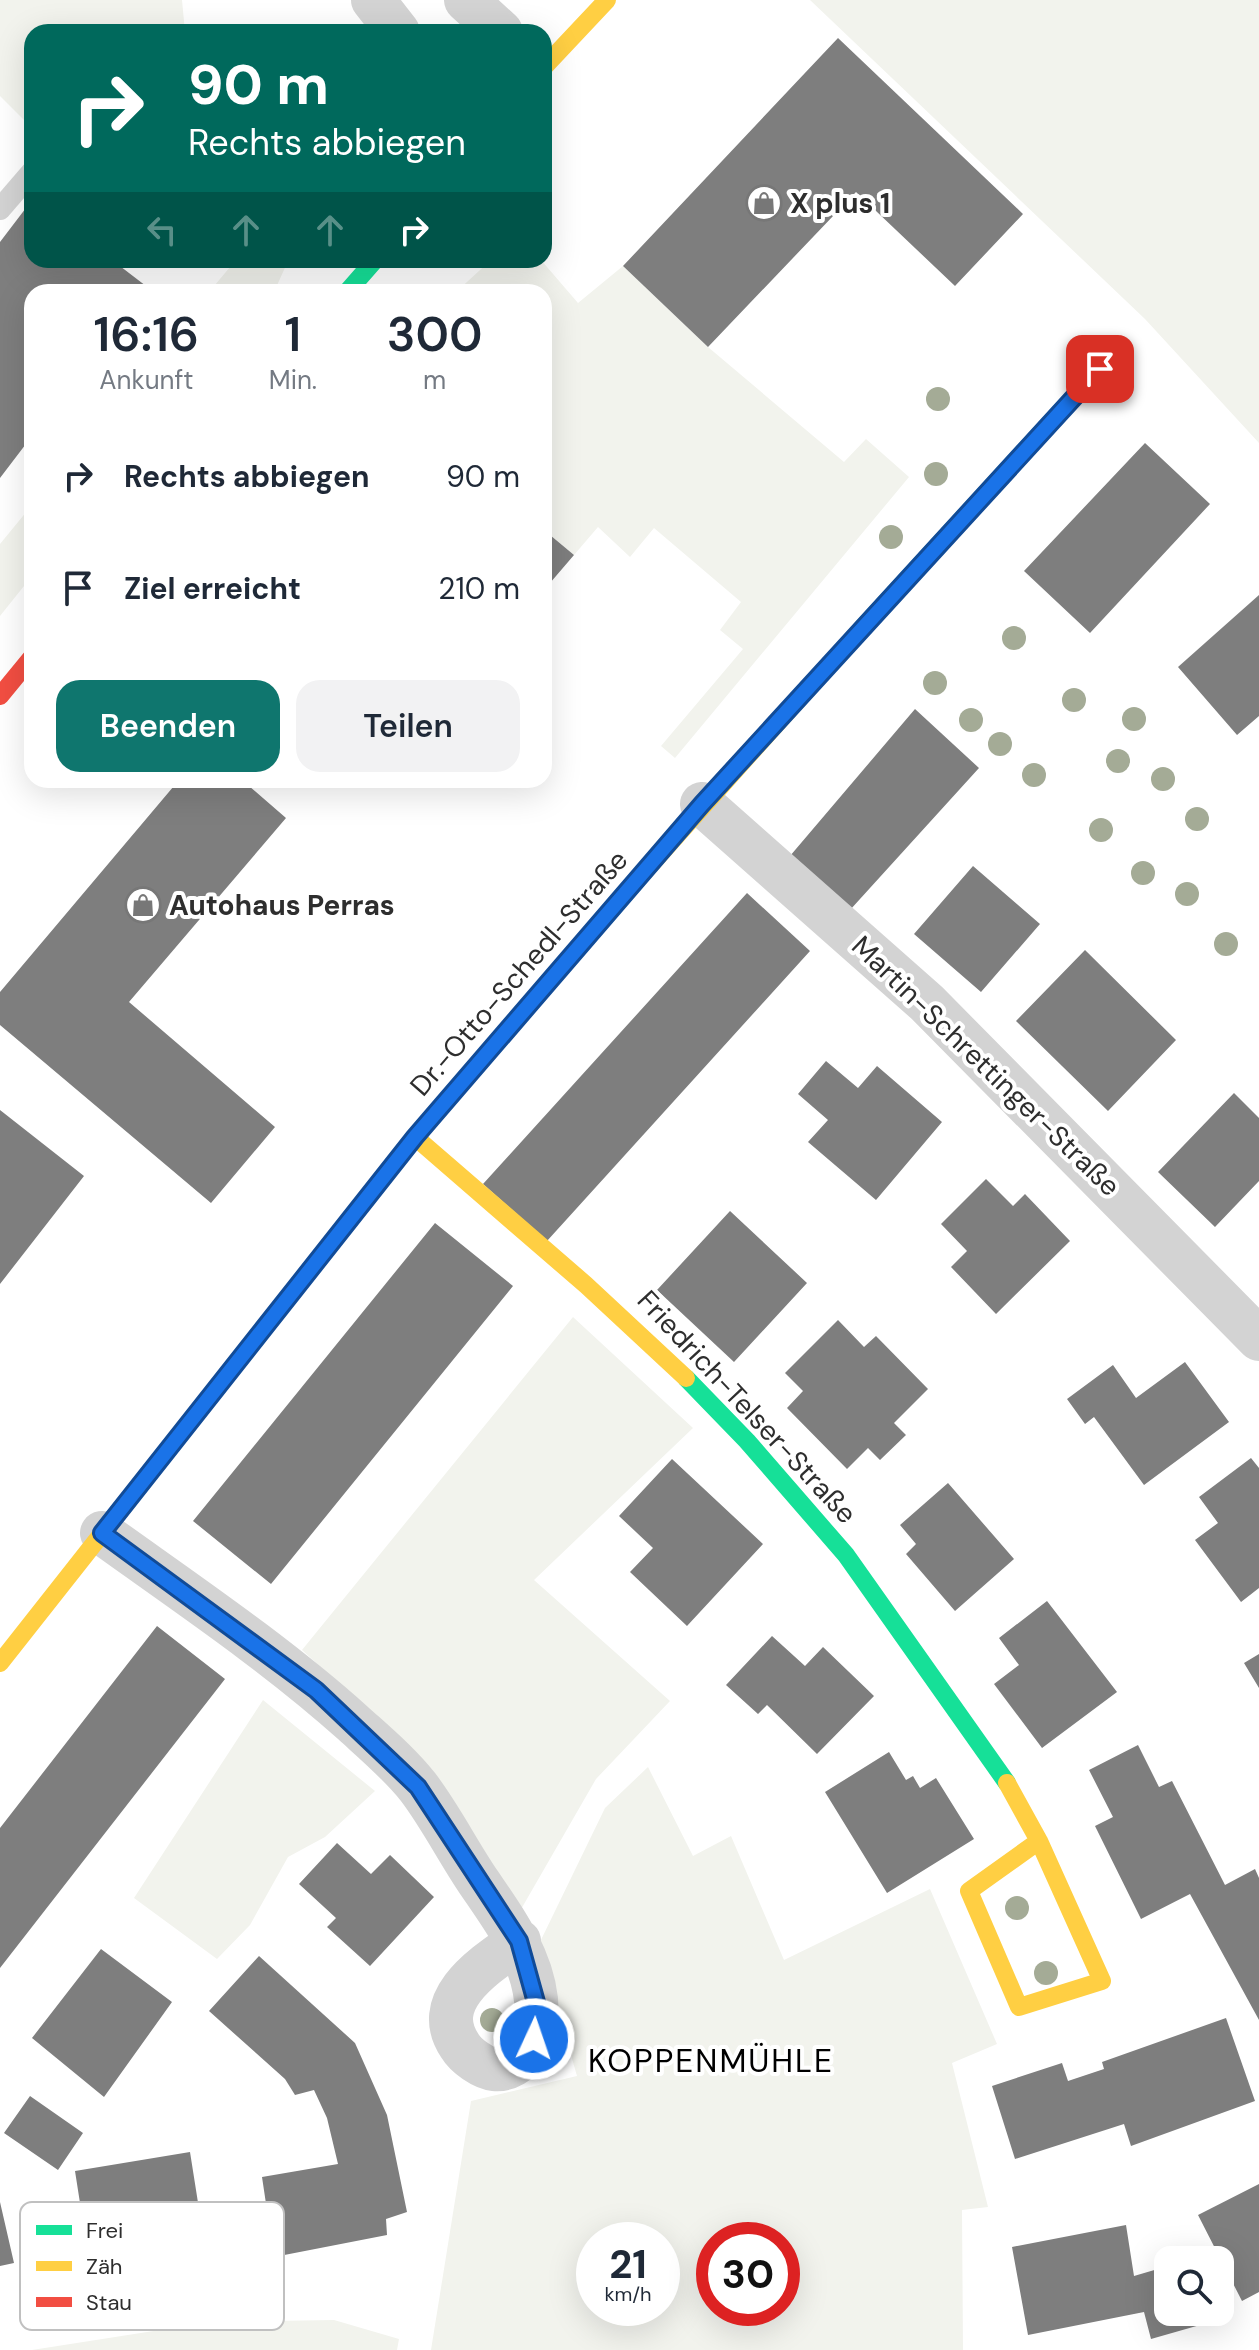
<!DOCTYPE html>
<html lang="de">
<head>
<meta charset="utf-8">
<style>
  body { margin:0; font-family:"DM Sans",sans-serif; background:#f2f2f3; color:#1f2937; height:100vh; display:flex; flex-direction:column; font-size:30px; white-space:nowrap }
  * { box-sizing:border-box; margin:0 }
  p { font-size:26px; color:#747a83 }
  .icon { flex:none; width:44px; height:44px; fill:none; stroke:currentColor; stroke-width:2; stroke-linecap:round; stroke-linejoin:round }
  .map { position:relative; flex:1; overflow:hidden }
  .panel { position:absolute; left:24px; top:284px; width:528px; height:504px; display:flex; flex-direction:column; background:#fff; border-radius:24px; box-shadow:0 8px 32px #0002 }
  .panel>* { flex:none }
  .top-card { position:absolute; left:24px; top:24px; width:528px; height:244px; border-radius:24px; box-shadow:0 8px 32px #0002; background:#00695c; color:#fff; overflow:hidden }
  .controls { position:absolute; left:1154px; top:2246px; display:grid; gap:16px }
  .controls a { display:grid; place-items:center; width:80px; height:80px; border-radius:16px; background:#fff; box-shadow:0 8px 32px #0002; font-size:40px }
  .speed { position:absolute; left:576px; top:2222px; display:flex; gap:16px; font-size:40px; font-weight:700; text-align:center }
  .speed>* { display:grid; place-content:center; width:104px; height:104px; border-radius:50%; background:#fff; box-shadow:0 8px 32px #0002; line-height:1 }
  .speed small { font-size:20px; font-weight:400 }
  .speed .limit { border:12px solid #d22; background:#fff; color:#111 }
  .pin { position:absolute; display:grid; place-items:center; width:68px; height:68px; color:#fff; margin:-34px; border-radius:16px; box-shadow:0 4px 12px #0006 }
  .me { position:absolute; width:88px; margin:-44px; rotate:3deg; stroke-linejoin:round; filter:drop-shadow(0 0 6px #0008) }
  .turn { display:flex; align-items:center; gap:28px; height:168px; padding:0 32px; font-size:36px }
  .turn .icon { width:104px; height:104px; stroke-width:2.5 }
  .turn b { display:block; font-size:56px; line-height:68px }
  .lanes { display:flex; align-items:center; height:76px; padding:0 32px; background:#0003; justify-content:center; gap:40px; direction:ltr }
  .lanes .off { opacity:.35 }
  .eta { display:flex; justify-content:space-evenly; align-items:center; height:136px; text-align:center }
  .eta b { font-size:48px; font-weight:600; line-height:56px }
  .button { display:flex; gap:16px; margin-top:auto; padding:16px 32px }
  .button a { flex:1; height:92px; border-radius:24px; background:#0f766e; color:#fff; font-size:32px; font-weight:600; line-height:92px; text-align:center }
  .button a+a { background:#f2f2f3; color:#1f2937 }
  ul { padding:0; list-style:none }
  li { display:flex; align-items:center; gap:24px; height:112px; padding:0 32px }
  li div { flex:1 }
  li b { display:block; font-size:30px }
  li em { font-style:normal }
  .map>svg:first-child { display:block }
</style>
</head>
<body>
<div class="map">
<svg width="1259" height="2350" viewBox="0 0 1259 2350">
  <rect width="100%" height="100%" fill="#fff"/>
  <!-- green -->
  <path fill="#f2f3ed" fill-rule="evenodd" d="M 0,0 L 182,0 L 185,32 L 32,32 L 32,115 L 25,121 L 0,96 Z
    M 810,0 L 1259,0 L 1259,443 L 1145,319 Z
    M 236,260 L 286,260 L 288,261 L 274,292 L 209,292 Z
    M 491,260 L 541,260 L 578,303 L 623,266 L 708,347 L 844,462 L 866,439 L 909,477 L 675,758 L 661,746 L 743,649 L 720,630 L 741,602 L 654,528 L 630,557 L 598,527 L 574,555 L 544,530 L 544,292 L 456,292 Z
    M 32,505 L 32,576 L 0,616 L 0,544 Z
    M 573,1317 L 693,1428 L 534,1580 L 670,1701 L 596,1779 L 520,1911 L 379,1720 L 302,1650 Z
    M 263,1700 L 375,1791 L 325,1837 L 288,1857 L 250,1925 L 217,1959 L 134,1898 Z
    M 648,1767 L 693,1856 L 731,1836 L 784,1960 L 930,1889 L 997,2044 L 952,2063 L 988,2207 L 962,2210 L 963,2350 L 431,2350 L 471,2101 L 577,2076 L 539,1944 L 605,1808 ZM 594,2240 L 662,2240 L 662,2308 L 594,2308 ZM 714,2240 L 782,2240 L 782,2308 L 714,2308 Z
    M 334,2320 L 399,2339 L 397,2350 L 32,2350 L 211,2322 Z"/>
  <!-- building -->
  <path fill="#7e7e7e" d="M 838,38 L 1023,214 L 955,286 L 856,192 L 708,347 L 623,266 Z
    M 32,200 L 32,260 L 112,260 L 146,286 L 142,292 L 32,292 L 32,436 L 0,478 L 0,242 Z
    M 1145,443 L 1210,504 L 1090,633 L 1024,571 Z
    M 544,530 L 574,555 L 544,590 Z
    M 1259,595 L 1259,716 L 1237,735 L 1178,667 Z
    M 915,709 L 979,768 L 850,910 L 790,856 Z
    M 179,780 L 242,780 L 286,818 L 129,1002 L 275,1127 L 211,1203 L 0,1025 L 0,992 Z
    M 973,866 L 1040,924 L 981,992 L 914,934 Z
    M 747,893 L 810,951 L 547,1241 L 483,1184 Z
    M 1085,950 L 1176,1040 L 1108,1111 L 1016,1021 Z
    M 826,1061 L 858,1088 L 877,1066 L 942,1122 L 876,1200 L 808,1142 L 828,1120 L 798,1094 Z
    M 1234,1093 L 1259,1118 L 1259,1181 L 1215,1227 L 1158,1172 Z
    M 0,1110 L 84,1176 L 0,1284 Z
    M 986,1179 L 1013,1206 L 1025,1194 L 1070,1241 L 996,1314 L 951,1267 L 967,1251 L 941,1224 Z
    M 730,1211 L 807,1283 L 734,1362 L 657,1290 Z
    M 435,1223 L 513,1286 L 271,1584 L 193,1521 Z
    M 838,1320 L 864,1347 L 876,1336 L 928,1389 L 894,1423 L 906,1435 L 880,1460 L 868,1448 L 847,1469 L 787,1408 L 803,1391 L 785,1373 Z
    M 1185,1362 L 1229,1422 L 1144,1485 L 1094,1417 L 1085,1424 L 1067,1399 L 1113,1365 L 1136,1398 Z
    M 1251,1458 L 1259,1468 L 1259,1588 L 1241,1602 L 1195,1540 L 1218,1523 L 1199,1497 Z
    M 672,1459 L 763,1544 L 687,1626 L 630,1572 L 653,1548 L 619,1516 Z
    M 948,1483 L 1014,1559 L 955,1611 L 906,1554 L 916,1544 L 900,1525 Z
    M 1047,1601 L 1117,1692 L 1042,1748 L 994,1684 L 1019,1665 L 999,1638 Z
    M 157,1626 L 225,1679 L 0,1968 L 0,1828 Z
    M 772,1636 L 805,1666 L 823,1647 L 874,1696 L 817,1754 L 767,1705 L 758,1714 L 726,1685 Z
    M 1259,1654 L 1259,1688 L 1244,1663 Z
    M 1138,1745 L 1159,1787 L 1172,1781 L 1225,1885 L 1255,1869 L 1259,1878 L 1259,2020 L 1190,1894 L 1141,1919 L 1095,1826 L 1113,1817 L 1089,1770 Z
    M 889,1752 L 906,1780 L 913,1776 L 920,1788 L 936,1778 L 974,1839 L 887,1893 L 825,1792 Z
    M 337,1843 L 371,1874 L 390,1855 L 434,1897 L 370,1966 L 327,1927 L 336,1918 L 299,1884 Z
    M 101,1949 L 172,2002 L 104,2097 L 32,2038 Z
    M 259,1956 L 355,2043 L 387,2115 L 407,2212 L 386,2219 L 387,2235 L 274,2257 L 262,2177 L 338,2164 L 327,2118 L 314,2090 L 295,2095 L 285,2079 L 209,2011 Z
    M 1226,2018 L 1255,2101 L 1131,2146 L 1124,2124 L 1015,2159 L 992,2086 L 1062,2063 L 1068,2081 L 1104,2069 L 1102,2062 Z
    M 30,2096 L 83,2133 L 58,2170 L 4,2133 Z
    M 190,2152 L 205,2247 L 90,2267 L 75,2171 Z
    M 1259,2184 L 1259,2292 L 1242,2301 L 1198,2215 Z
    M 0,2202 L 14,2263 L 0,2266 Z
    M 1126,2225 L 1134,2276 L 1168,2266 L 1168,2312 L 1219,2312 L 1221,2319 L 1151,2339 L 1144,2312 L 1028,2335 L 1012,2247 Z"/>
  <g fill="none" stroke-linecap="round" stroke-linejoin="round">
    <!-- lane -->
    <path stroke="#d3d3d3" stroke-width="22" d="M 0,209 L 32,172"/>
    <!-- street -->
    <path stroke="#d3d3d3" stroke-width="44" d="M 373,0 L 398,32
      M 466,0 L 501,32
      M 702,804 L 927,1003 L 1259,1339
      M 102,1533 C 187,1594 275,1653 353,1723 C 375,1743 399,1763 418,1787 C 441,1817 458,1852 480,1884 C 510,1928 545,1975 535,2032 C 532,2051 515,2071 494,2069 C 483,2068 466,2056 460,2046 C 429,2000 485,1965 519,1941"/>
    <!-- fast -->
    <path stroke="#16e098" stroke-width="18" d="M 347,292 L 375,260
      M 864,626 L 1116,351
      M 350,1219 L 415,1137 L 637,880
      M 686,1378 L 747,1441 L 846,1555 L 1007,1783"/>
    <!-- slow -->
    <path stroke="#ffcf43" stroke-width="18" d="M 544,67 L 607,0
      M 637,880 L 864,626
      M 415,1137 L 586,1285 L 686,1378
      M 0,1663 L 350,1219
      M 1007,1783 L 1039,1841 L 969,1891 L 1019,2007 L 1102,1981 L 1039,1841"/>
    <!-- jam -->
    <path stroke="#f24e42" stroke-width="18" d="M 0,696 L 32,657"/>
  </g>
  <!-- trees -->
  <g fill="#a4ab96">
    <circle cx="938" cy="399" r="12"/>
    <circle cx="936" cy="474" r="12"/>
    <circle cx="891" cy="537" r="12"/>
    <circle cx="1014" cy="638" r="12"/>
    <circle cx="935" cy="683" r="12"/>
    <circle cx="1074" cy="700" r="12"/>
    <circle cx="1134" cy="719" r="12"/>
    <circle cx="971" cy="720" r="12"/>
    <circle cx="1000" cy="744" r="12"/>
    <circle cx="1118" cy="761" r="12"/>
    <circle cx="1034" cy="775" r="12"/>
    <circle cx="1163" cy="779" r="12"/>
    <circle cx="1197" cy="819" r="12"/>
    <circle cx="1101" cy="830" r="12"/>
    <circle cx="1143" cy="873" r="12"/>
    <circle cx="1187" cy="894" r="12"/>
    <circle cx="1226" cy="944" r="12"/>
    <circle cx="1017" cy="1908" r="12"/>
    <circle cx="1046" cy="1973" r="12"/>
    <circle cx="492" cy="2020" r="12"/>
  </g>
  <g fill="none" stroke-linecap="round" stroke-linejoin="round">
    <defs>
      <path id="route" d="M 534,2039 L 539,2013 L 519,1941 L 418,1787 L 316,1690 L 102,1533 L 415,1137 L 702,804 L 1100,369"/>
    </defs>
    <!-- route casing -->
    <use href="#route" stroke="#114b97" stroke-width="20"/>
    <!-- route -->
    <use href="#route" stroke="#1a73e8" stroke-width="14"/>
  </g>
  <!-- icons -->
  <defs>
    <symbol id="shop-ring" viewBox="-11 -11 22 22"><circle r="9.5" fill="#fff" stroke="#777" stroke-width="1.5"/><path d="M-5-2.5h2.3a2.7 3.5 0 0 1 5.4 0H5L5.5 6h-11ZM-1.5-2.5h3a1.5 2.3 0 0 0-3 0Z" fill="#777"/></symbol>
  </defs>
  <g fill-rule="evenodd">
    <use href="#shop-ring" x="744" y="183" width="40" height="40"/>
    <use href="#shop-ring" x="123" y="885" width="40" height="40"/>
  </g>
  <g text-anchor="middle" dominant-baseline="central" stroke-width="8" stroke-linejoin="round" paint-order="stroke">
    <!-- poi labels -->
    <g font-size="28" font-weight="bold" fill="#2e2e2e" stroke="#fff" text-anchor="start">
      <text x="790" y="203">X plus 1</text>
      <text x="169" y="905">Autohaus Perras</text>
    </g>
    <!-- street labels -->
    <g font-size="28" fill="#2e2e2e" stroke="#fff">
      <text transform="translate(519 973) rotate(-49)">Dr.-Otto-Schedl-Straße</text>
      <text transform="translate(986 1066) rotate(44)">Martin-Schrettinger-Straße</text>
      <text transform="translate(747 1407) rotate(47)">Friedrich-Telser-Straße</text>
    </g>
    <!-- quarter labels -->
    <g font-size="32" letter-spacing="2" fill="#000" stroke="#fff">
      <text x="711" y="2061">KOPPENMÜHLE</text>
    </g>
  </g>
  <!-- legend -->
  <rect x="20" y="2202" width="264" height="128" rx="12" fill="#fff" stroke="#c0c0c0" stroke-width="2"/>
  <rect x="36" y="2225" width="36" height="10" fill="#16e098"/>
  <rect x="36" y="2261" width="36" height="10" fill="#ffcf43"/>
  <rect x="36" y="2297" width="36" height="10" fill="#f24e42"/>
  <g font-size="22" fill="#2e2e2e">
    <text x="86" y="2238">Frei</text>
    <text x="86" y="2274">Zäh</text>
    <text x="86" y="2310">Stau</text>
  </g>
</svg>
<div class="controls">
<a><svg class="icon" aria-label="search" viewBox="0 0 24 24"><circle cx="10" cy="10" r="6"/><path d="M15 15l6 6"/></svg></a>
</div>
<div class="speed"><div>21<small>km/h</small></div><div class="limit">30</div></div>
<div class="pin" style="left:1100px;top:369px;background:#d93025"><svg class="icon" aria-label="arrive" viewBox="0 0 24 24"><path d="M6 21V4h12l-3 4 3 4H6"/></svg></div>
<svg class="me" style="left:534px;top:2039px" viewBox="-20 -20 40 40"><circle r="17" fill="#1a73e8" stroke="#fff" stroke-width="3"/><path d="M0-11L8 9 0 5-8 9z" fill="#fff"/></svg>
<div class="top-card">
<div class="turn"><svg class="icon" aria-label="right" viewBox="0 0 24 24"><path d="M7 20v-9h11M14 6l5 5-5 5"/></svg><div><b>90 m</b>Rechts abbiegen</div></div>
<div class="lanes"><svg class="icon off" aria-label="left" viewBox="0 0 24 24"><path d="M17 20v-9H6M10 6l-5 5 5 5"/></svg><svg class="icon off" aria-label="ahead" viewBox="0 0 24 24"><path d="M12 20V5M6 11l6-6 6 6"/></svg><svg class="icon off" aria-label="ahead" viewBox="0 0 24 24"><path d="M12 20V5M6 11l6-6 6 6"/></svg><svg class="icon" aria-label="right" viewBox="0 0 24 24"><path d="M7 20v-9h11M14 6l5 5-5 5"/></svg></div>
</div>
<section class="panel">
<div class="eta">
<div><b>16:16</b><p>Ankunft</p></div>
<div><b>1</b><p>Min.</p></div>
<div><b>300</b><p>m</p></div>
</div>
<ul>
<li><svg class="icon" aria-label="right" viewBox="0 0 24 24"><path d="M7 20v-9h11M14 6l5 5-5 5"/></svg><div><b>Rechts abbiegen</b></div><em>90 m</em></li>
<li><svg class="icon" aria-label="arrive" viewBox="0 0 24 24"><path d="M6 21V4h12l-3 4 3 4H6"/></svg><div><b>Ziel erreicht</b></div><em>210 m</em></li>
</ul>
<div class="button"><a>Beenden</a><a>Teilen</a></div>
</section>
</div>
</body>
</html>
